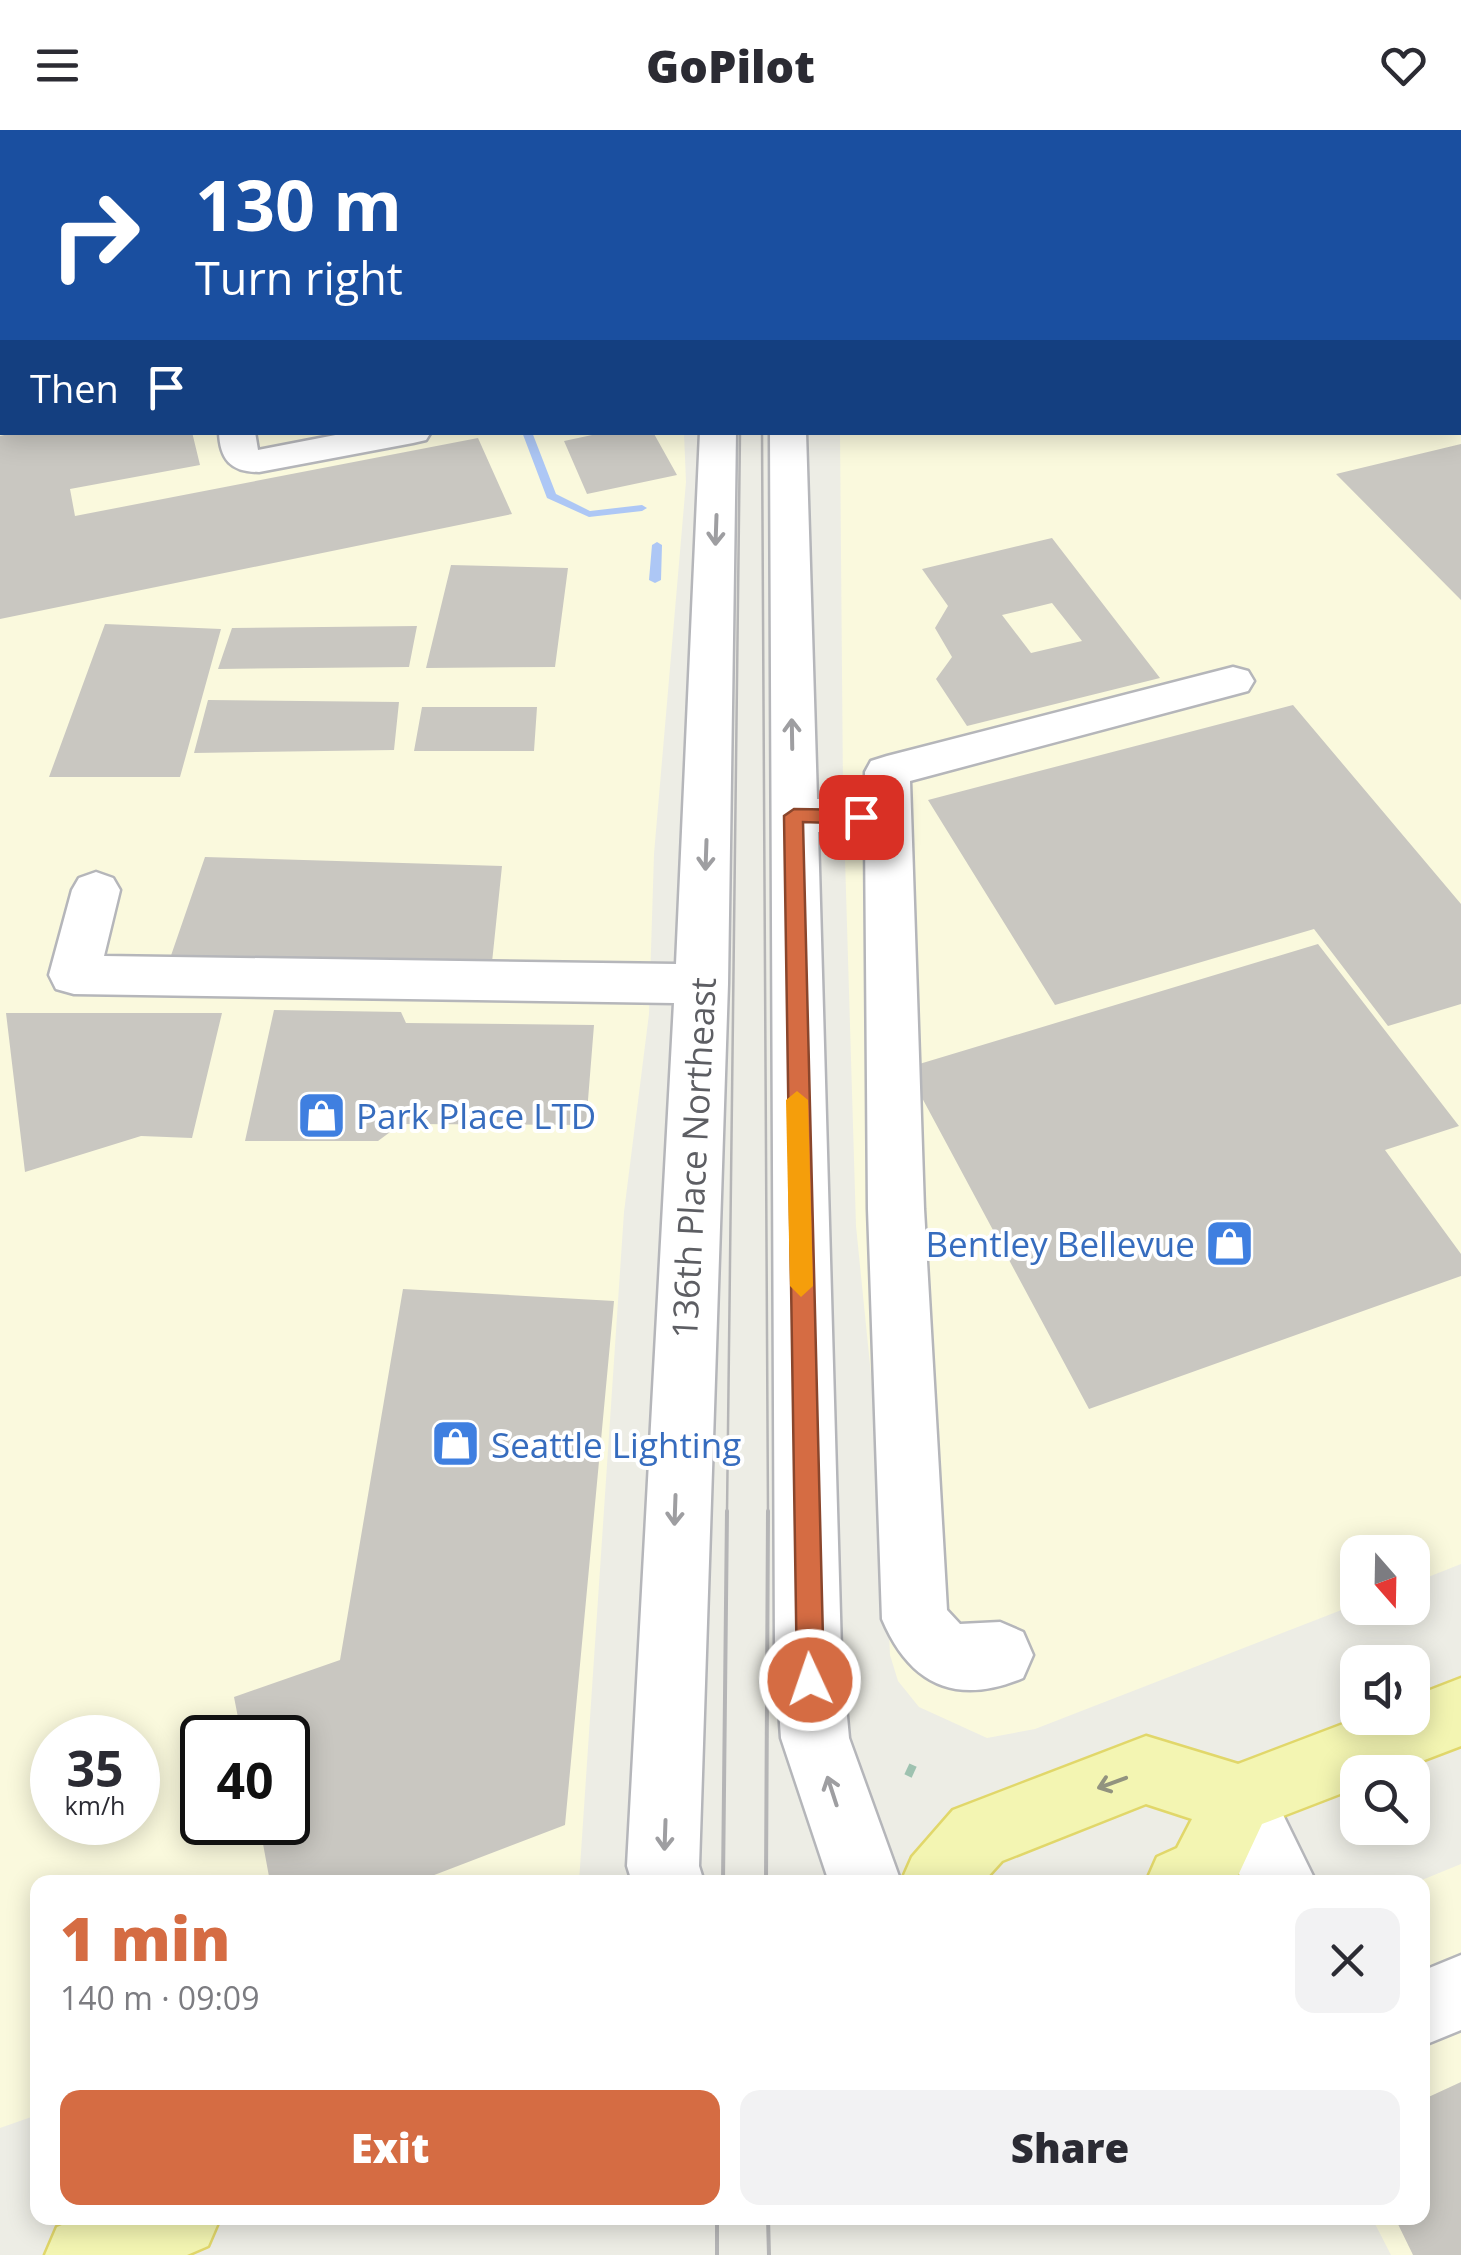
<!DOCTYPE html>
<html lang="en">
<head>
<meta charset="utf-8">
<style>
  body { margin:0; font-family:"Open Sans",sans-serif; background:#f2f2f3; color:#2b2b33; height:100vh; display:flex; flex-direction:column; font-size:38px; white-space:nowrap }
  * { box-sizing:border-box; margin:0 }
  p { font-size:32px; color:#7c7c81 }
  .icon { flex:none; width:55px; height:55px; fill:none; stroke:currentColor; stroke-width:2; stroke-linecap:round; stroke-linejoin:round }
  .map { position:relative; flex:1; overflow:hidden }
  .panel { position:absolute; left:30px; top:1745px; width:1400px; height:350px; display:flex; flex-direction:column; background:#fff; border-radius:20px; box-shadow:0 5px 25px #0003 }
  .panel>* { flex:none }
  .top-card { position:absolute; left:0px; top:0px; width:1462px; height:305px; box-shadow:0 5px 25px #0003; background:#1a4fa0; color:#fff; overflow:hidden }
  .needle { width:65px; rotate:160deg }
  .fabs { position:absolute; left:1340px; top:1405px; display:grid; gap:20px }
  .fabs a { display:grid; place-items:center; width:90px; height:90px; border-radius:20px; background:#fff; box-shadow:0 5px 25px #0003; font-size:50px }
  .speed { position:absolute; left:30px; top:1585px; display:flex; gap:20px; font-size:50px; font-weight:700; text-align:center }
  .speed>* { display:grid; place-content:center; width:130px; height:130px; border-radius:50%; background:#fff; box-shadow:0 5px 25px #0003; line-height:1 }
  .speed small { font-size:25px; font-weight:400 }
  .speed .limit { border:5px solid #111; border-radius:15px; background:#fff; color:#111 }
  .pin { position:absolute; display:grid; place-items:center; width:85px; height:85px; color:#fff; margin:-42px; border-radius:20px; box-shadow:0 5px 15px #0006 }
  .me { position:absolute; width:110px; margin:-55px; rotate:357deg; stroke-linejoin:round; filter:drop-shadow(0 0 8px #0008) }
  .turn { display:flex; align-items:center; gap:35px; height:210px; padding:0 30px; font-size:45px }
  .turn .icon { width:130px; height:130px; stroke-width:2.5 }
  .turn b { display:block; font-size:70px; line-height:85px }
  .then { display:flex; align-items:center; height:95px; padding:0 30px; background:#0003; gap:20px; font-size:38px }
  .round { display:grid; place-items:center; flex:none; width:105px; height:105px; border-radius:20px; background:#f2f2f3 }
  .overview { display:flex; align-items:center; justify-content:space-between; height:170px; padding:0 30px }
  h1 { font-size:60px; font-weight:800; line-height:75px; color:#d56c43 }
  .primary-button { display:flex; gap:20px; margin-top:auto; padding:20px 30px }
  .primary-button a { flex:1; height:115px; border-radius:20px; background:#d56c43; color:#fff; font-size:40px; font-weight:800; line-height:115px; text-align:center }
  .primary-button a+a { background:#f2f2f3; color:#2b2b33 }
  header { display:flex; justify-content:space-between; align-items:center; height:130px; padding:0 30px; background:#fff; font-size:45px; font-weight:800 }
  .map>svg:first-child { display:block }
</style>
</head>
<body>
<header><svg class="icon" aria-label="menu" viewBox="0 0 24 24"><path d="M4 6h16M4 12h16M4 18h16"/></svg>GoPilot<svg class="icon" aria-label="heart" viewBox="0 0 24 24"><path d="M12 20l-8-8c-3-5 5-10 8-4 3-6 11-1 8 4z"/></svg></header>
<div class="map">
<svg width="1461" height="2125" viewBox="0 0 1461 2125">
  <rect width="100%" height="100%" fill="#edede5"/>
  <!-- commercial -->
  <path fill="#faf9dd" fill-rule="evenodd" d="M 223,0 L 710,0 L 207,2 Z
    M 903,0 L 1461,0 L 1461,1434 L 1413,1453 L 1412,1422 L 1358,1422 L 1357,1474 L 1035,1599 L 987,1608 L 919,1577 L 898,1551 L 890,1525 L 883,1364 L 856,1096 L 843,661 L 840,303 L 1460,302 L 1460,2 L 901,2 Z
    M 0,33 L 2,302 L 684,303 L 686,352 L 654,724 L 649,884 L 624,1082 L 579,1752 L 38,1752 L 37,1985 L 0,1998 ZM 52,1608 L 138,1608 L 138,1692 L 52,1692 ZM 202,1608 L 288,1608 L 288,1692 L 202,1692 Z
    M 1461,1734 L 1461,2125 L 1391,2125 L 1372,2088 L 1422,2088 L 1422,1752 L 1417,1752 Z"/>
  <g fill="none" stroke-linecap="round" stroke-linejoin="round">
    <!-- stream -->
    <path fill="#adc7f5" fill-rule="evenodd" d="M 251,0 L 274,0 L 269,2 L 250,2 Z
      M 522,302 L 532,302 L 556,364 L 590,381 L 642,375 L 647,378 L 642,381 L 589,387 L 547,368 Z
      M 657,412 L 662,415 L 661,450 L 655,453 L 649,450 L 652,415 Z"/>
  </g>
  <!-- building -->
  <path fill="#c9c7c1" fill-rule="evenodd" d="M 17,302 L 192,302 L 200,335 L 70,359 L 75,386 L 478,308 L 512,384 L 0,489 L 0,306 Z
    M 606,302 L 653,302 L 677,345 L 587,364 L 564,311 Z
    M 1461,314 L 1461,470 L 1336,344 Z
    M 1052,408 L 1160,548 L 967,596 L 936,549 L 952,527 L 935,498 L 948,476 L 922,439 ZM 1052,473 L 1082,511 L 1031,523 L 1002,485 Z
    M 451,435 L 568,438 L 555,537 L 426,538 Z
    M 105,494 L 221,499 L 180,647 L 49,647 Z
    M 417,496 L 409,537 L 218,539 L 232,498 Z
    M 208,570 L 399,572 L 394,620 L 194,623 Z
    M 1293,575 L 1461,774 L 1461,874 L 1388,896 L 1314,799 L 1055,875 L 928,670 Z
    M 422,577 L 537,577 L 534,621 L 414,621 Z
    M 205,727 L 502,736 L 491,842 L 166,840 Z
    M 1318,814 L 1459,996 L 1385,1020 L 1461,1124 L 1461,1146 L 1089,1279 L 906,938 Z
    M 274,880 L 401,882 L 406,893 L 594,895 L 586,995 L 401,994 L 378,1011 L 245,1011 Z
    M 6,883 L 222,883 L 192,1008 L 141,1006 L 25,1042 Z
    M 403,1159 L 614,1171 L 565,1695 L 416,1752 L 270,1752 L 259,1692 L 288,1692 L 288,1608 L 242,1608 L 234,1567 L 340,1530 Z
    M 1461,1952 L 1461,2125 L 1413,2125 L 1395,2088 L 1422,2088 L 1422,1970 Z"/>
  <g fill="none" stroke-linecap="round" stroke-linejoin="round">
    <defs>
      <path id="minor" d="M 219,302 L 255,302 L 258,320 L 351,302 L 431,302 L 426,310 L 413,313 L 259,342 C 231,342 220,330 219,302 Z
        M 700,302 L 736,302 L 728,854 L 699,1736 L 704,1752 L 632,1752 L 627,1736 L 674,873 L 74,864 L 56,859 L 49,845 L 72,760 L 79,748 L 96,742 L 113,748 L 120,760 L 104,826 L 676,834 Z
        M 770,302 L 806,302 L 817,669 L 865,670 L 865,642 L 871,631 L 887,626 L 1233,537 L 1248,541 L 1254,551 L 1248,561 L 910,651 L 924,1079 L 947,1480 L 960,1494 L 1000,1492 L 1023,1502 L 1033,1525 L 1023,1548 C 956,1576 910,1555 882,1489 L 868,1079 L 865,703 L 818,702 L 841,1520 L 849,1608 L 901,1752 L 829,1752 L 781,1608 L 775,1520 Z
        M 1238,1634 L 1263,1644 L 1316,1752 L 1243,1752 L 1203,1669 L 1213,1644 Z
        M 1461,1825 L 1461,1900 L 1422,1916 L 1422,1841 Z"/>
      <path id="major" d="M 1461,1548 L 1461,1616 L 1393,1642 L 1358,1642 L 1358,1657 L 1262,1694 L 1235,1752 L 1146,1752 L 1157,1727 L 1177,1718 L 1192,1689 L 1146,1674 L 1002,1731 L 983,1752 L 901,1752 L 912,1727 L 953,1680 L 1146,1606 L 1238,1634 L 1359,1588 L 1412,1588 L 1412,1567 Z
        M 79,2088 L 220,2088 L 208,2116 L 187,2125 L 45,2125 L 57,2097 Z"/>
    </defs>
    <!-- minor casing -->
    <use href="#minor" stroke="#b5b6ba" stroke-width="5"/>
    <!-- major casing -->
    <use href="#major" stroke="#e1d76a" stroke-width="5"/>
    <!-- path -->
    <path stroke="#9ec2b0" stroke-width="8" stroke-dasharray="12 6" stroke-linecap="butt" d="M 908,1646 L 914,1633"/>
    <!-- minor -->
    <use href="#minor" fill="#fff" fill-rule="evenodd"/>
    <!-- major -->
    <use href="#major" fill="#f3f5b2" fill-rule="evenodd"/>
    <!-- tram-far1 -->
    <path stroke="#b5b5b6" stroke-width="2.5" d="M 762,302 L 768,1383
      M 727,1383 L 740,302"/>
    <!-- tram -->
    <path stroke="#b5b5b6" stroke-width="4" d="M 723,1752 L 727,1381
      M 766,1752 L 768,1381
      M 717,2088 L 717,2125
      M 768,2088 L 769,2125"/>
  </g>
  <!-- one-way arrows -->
  <defs><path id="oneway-shaft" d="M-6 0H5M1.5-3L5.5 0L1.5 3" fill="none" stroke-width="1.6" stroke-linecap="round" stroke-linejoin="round" transform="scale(2.5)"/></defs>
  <g stroke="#9e9ea1">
    <use href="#oneway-shaft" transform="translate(716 400) rotate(92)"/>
    <use href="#oneway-shaft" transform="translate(792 604) rotate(-91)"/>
    <use href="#oneway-shaft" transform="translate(706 725) rotate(92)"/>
    <use href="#oneway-shaft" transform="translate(675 1380) rotate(92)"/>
    <use href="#oneway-shaft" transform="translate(832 1661) rotate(-108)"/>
    <use href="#oneway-shaft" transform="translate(665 1705) rotate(92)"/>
  </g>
  <use stroke="#92937f" href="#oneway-shaft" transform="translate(1112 1653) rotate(160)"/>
  <!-- route -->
  <path fill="#d56c43" stroke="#8a462c" stroke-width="2.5" d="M 794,679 L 861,680 L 871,687 L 861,694 L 803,692 L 824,1550 L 820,1559 L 810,1564 L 801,1559 L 797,1550 L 784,686 Z"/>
  <!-- slow -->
  <path fill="#f59e0b" d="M 797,961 L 808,970 L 813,1156 L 801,1167 L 790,1156 L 786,970 Z"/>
  <!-- icons -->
  <defs>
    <symbol id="shop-square" viewBox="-11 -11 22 22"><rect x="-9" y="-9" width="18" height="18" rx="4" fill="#3f7fe0" stroke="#fff"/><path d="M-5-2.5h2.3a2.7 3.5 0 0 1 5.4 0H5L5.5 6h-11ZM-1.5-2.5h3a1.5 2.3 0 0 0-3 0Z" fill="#fff"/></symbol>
  </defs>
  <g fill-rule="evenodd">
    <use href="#shop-square" x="294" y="958" width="55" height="55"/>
    <use href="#shop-square" x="1202" y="1086" width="55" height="55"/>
    <use href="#shop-square" x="428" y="1286" width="55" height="55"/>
  </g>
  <g text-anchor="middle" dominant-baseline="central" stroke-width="8" stroke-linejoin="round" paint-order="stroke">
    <!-- shop labels -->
    <g font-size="35" fill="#366cbe" stroke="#fff" text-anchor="start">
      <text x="356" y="985">Park Place LTD</text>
      <text x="1195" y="1113" text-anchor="end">Bentley Bellevue</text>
      <text x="491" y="1314">Seattle Lighting</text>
    </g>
    <!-- street labels -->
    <g font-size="35" fill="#5d5e63" stroke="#fff">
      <text transform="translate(693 1028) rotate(-87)">136th Place Northeast</text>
    </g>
  </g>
</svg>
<div class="fabs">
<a><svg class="needle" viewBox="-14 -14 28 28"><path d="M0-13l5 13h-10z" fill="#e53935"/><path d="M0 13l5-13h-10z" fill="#7c7c81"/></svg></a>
<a><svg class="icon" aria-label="sound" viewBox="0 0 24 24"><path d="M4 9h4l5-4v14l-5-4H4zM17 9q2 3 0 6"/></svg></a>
<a><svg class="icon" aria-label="search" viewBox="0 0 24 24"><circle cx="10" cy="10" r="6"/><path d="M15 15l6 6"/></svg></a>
</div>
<div class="speed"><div>35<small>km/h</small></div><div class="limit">40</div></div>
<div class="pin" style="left:861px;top:687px;background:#d93025"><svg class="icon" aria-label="arrive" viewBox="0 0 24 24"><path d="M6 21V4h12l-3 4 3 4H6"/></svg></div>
<svg class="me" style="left:810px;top:1550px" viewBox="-20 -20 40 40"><circle r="17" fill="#d56c43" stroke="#fff" stroke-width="3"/><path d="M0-11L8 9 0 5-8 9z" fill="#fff"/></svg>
<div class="top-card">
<div class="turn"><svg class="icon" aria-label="right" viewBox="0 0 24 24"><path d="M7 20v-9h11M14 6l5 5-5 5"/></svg><div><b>130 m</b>Turn right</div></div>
<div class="then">Then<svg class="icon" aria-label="arrive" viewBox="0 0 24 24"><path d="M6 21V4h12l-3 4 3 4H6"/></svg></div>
</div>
<section class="panel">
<div class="overview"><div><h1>1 min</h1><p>140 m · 09:09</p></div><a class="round"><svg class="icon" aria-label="close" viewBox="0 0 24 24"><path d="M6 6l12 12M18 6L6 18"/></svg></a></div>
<div class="primary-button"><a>Exit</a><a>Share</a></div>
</section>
</div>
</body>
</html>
